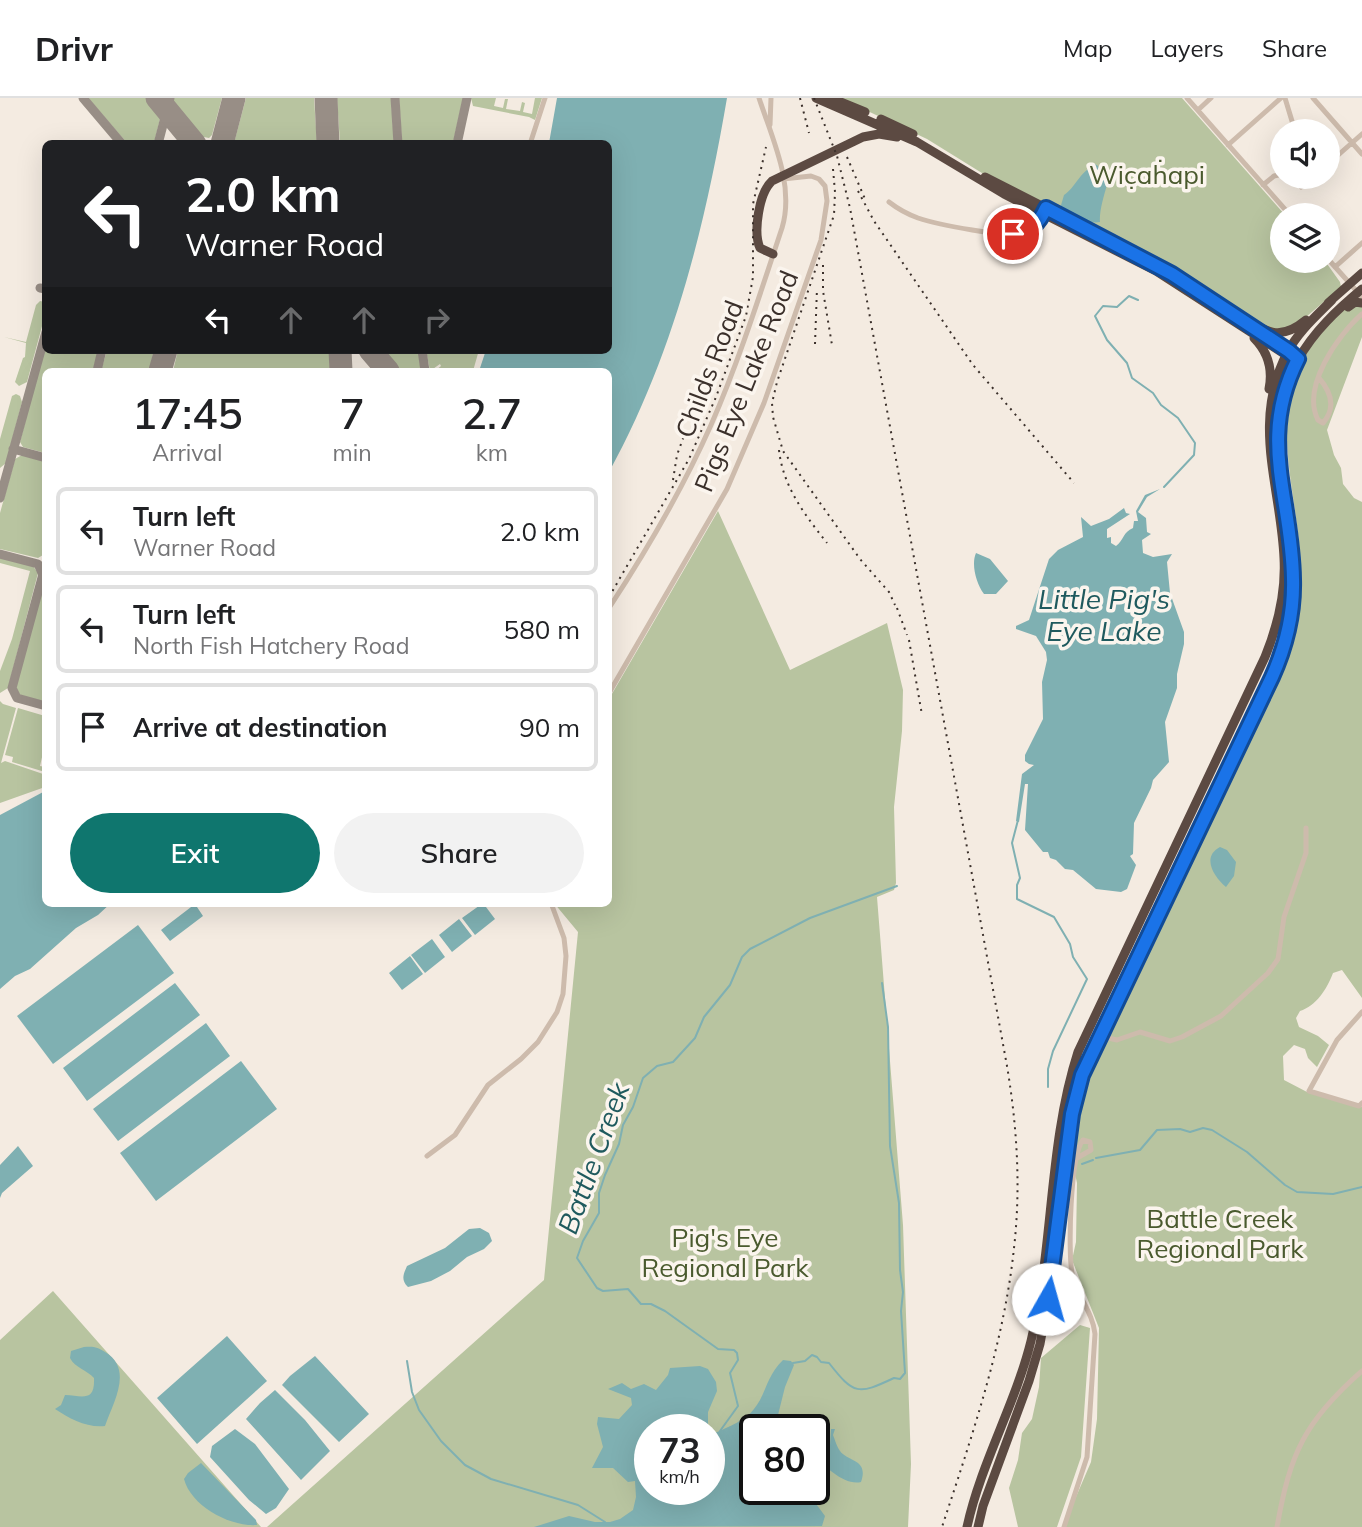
<!DOCTYPE html>
<html lang="en">
<head>
<meta charset="utf-8">
<style>
  body { margin:0; font-family:Mulish,sans-serif; background:#f2f2f2; color:#202124; height:100vh; display:flex; flex-direction:column; font-size:26px; white-space:nowrap }
  * { box-sizing:border-box; margin:0 }
  p { font-size:23px; color:#757577 }
  .icon { flex:none; width:38px; height:38px; fill:none; stroke:currentColor; stroke-width:2; stroke-linecap:round; stroke-linejoin:round }
  .map { position:relative; flex:1; overflow:hidden }
  .sheet { position:absolute; left:42px; top:270px; width:570px; height:539px; display:flex; flex-direction:column; background:#fff; border-radius:10px; box-shadow:0 7px 28px #0002 }
  .sheet>* { flex:none }
  .hud { position:absolute; left:42px; top:42px; width:570px; height:214px; border-radius:10px; box-shadow:0 7px 28px #0002; background:#202124; color:#fff; overflow:hidden }
  .buttons { position:absolute; left:1270px; top:21px; display:grid; gap:14px }
  .buttons a { display:grid; place-items:center; width:70px; height:70px; border-radius:50%; background:#fff; box-shadow:0 7px 28px #0002; font-size:35px }
  .speed { position:absolute; left:634px; top:1316px; display:flex; gap:14px; font-size:35px; font-weight:700; text-align:center }
  .speed>* { display:grid; place-content:center; width:91px; height:91px; border-radius:50%; background:#fff; box-shadow:0 7px 28px #0002; line-height:1 }
  .speed small { font-size:18px; font-weight:400 }
  .speed .limit { border:4px solid #111; border-radius:10px; background:#fff; color:#111 }
  .pin { position:absolute; display:grid; place-items:center; width:60px; height:60px; color:#fff; margin:-30px; border:4px solid #fff; border-radius:50%; box-shadow:0 2px 7px #0007 }
  .me { position:absolute; width:77px; margin:-38px; rotate:7deg; stroke-linejoin:round; filter:drop-shadow(0 0 5px #0008) }
  .turn { display:flex; align-items:center; gap:24px; height:147px; padding:0 28px; font-size:32px }
  .turn .icon { width:91px; height:91px; stroke-width:2.5 }
  .turn b { display:block; font-size:49px; line-height:60px }
  .lanes { display:flex; align-items:center; height:66px; padding:0 28px; background:#0003; justify-content:center; gap:35px; direction:ltr }
  .lanes .off { opacity:.35 }
  .eta { display:flex; justify-content:space-evenly; align-items:center; height:119px; text-align:center }
  .eta b { font-size:42px; font-weight:600; line-height:49px }
  .action { display:flex; gap:14px; margin-top:auto; padding:14px 28px }
  .action a { flex:1; height:80px; border-radius:42px; background:#0f766e; color:#fff; font-size:28px; font-weight:600; line-height:80px; text-align:center }
  .action a+a { background:#f2f2f2; color:#202124 }
  ul { padding:0; list-style:none }
  li { display:flex; align-items:center; gap:21px; height:88px; margin:0 14px 10px; padding:0 14px; border:4px solid #e0e0e0; border-radius:10px }
  li div { flex:1 }
  li b { display:block; font-size:26px }
  li em { font-style:normal }
  header { display:flex; align-items:center; gap:42px; box-sizing:border-box; height:98px; padding:0 35px; background:#fff; border-bottom:2px solid #e0e0e0 }
  header strong { font-size:33px }
  nav { display:flex; gap:38px; margin-inline-start:auto; font-size:24px }
  .map>svg:first-child { display:block }
</style>
</head>
<body>
<header>
<strong>Drivr</strong>
<nav><a>Map</a><a>Layers</a><a>Share</a></nav>
</header>
<div class="map">
<svg width="1362" height="1429" viewBox="0 0 1362 1429">
  <rect width="100%" height="100%" fill="#f4ebe1"/>
  <!-- green -->
  <path fill="#b8c4a0" fill-rule="evenodd" d="M 88,0 L 147,0 L 161,17 L 154,45 L 127,45 Z
    M 174,0 L 222,0 L 212,37 L 209,40 L 199,38 L 172,6 Z
    M 246,0 L 314,0 L 317,45 L 234,45 Z
    M 337,0 L 391,0 L 394,45 L 340,45 Z
    M 399,0 L 463,0 L 453,45 L 402,45 Z
    M 471,0 L 496,0 L 494,8 L 503,10 L 505,1 L 508,1 L 506,11 L 520,13 L 522,4 L 525,5 L 523,14 L 532,16 L 535,0 L 542,0 L 535,22 L 529,19 L 473,8 Z
    M 840,0 L 1182,0 L 1285,117 L 1283,117 L 1283,163 L 1325,163 L 1340,184 L 1341,189 L 1291,232 L 1276,236 L 1233,213 L 1164,169 L 990,80 L 927,41 Z
    M 40,203 L 45,204 L 45,217 L 27,284 L 19,288 L 15,284 L 23,260 L 25,259 L 26,245 L 4,239 L 26,244 L 36,207 Z
    M 1353,205 L 1362,207 L 1362,239 L 1327,332 L 1334,357 L 1341,370 L 1343,386 L 1354,400 L 1362,404 L 1362,900 L 1342,872 L 1333,875 C 1327,891 1316,908 1300,913 L 1296,920 L 1299,929 L 1318,938 L 1329,947 L 1317,969 L 1308,960 L 1305,951 L 1294,947 L 1283,958 L 1284,982 L 1307,994 L 1362,1009 L 1362,1429 L 1063,1429 L 1091,1364 L 1097,1321 L 1099,1230 L 1072,1162 L 1076,1144 L 1077,1085 L 1071,1057 L 1078,1003 L 1087,974 L 1105,934 L 1109,933 L 1130,892 L 1123,884 L 1278,574 C 1287,553 1298,530 1300,508 C 1311,393 1237,293 1353,205 Z
    M 45,246 L 46,252 L 98,252 L 93,273 L 46,273 L 45,355 L 23,349 L 20,344 Z
    M 107,252 L 154,252 L 149,273 L 101,273 Z
    M 178,252 L 329,252 L 330,273 L 173,273 Z
    M 381,252 L 418,252 L 421,273 L 399,273 Z
    M 426,252 L 479,252 L 473,273 L 435,273 L 441,268 L 440,266 L 430,273 Z
    M 16,296 L 20,298 L 22,304 L 6,365 L 0,370 L 0,341 L 12,298 Z
    M 22,357 L 45,363 L 45,449 L 43,457 L 38,460 L 0,451 L 0,415 L 15,361 Z
    M 718,413 L 790,572 L 887,525 L 903,592 L 902,633 L 894,709 L 896,785 L 894,792 L 877,799 L 903,1127 L 911,1366 L 908,1429 L 267,1429 L 544,1182 L 578,834 L 554,805 L 609,805 L 609,601 ZM 649,1332 L 709,1332 L 709,1391 L 649,1391 ZM 754,1332 L 814,1332 L 814,1391 L 754,1391 Z
    M 0,459 L 33,468 L 38,475 L 8,590 L 0,595 L 0,573 L 12,541 L 30,473 L 0,465 Z
    M 45,480 L 45,604 L 20,597 L 16,590 Z
    M 0,603 L 3,606 L 16,610 L 1,665 L 5,663 L 46,677 L 45,689 L 0,705 Z
    M 18,610 L 45,618 L 45,646 L 40,668 L 45,669 L 45,674 L 12,664 L 13,659 L 5,657 Z
    M 53,1193 L 261,1429 L 0,1429 L 0,1242 Z
    M 1080,1227 L 1090,1230 L 1081,1359 L 1057,1429 L 1018,1429 L 1009,1390 L 1018,1362 L 1022,1335 L 1032,1321 L 1039,1289 L 1041,1260 Z"/>
  <!-- water -->
  <path fill="#7fb0b2" d="M 557,0 L 727,0 C 705,129 673,258 609,374 L 609,273 L 479,273 L 486,252 L 609,252 L 609,46 L 549,45 Z
    M 1095,66 L 1098,68 L 1107,87 C 1104,97 1099,114 1100,124 C 1085,127 1073,112 1059,114 L 1064,97 C 1076,89 1078,76 1095,66 Z
    M 1160,391 L 1147,399 L 1138,414 L 1146,420 L 1147,434 L 1151,436 L 1142,442 L 1143,455 L 1153,459 L 1172,456 L 1167,464 L 1170,495 L 1184,534 L 1184,546 L 1177,576 L 1177,590 L 1165,624 L 1169,664 L 1153,682 L 1151,690 L 1134,725 L 1133,756 L 1130,758 L 1136,767 L 1127,791 L 1121,794 L 1096,791 L 1073,772 L 1065,771 L 1056,762 L 1050,760 L 1048,754 L 1043,754 L 1025,732 L 1028,686 L 1025,686 L 1019,724 L 1016,723 L 1022,676 L 1034,667 L 1029,666 L 1025,663 L 1025,657 L 1043,621 L 1042,584 L 1047,562 L 1046,554 L 1036,538 L 1016,531 L 1016,528 L 1029,522 L 1049,461 L 1058,452 L 1083,439 L 1081,419 L 1091,428 L 1109,421 L 1124,410 L 1126,415 L 1130,416 L 1107,431 L 1107,440 L 1111,439 L 1111,445 L 1116,448 C 1124,442 1123,434 1133,430 L 1134,423 L 1138,423 L 1136,413 L 1145,397 Z
    M 976,455 L 990,461 L 1008,483 L 996,496 L 984,496 C 976,485 971,466 976,455 Z
    M 45,693 L 46,805 L 111,805 L 98,817 L 76,830 L 30,871 L 15,878 L 0,891 L 0,717 Z
    M 1220,749 L 1227,752 L 1236,764 L 1234,778 L 1226,789 C 1214,779 1201,759 1220,749 Z
    M 483,805 L 495,821 L 475,837 L 462,820 Z
    M 195,806 L 203,818 L 170,843 L 161,832 Z
    M 459,821 L 472,838 L 452,854 L 439,837 Z
    M 138,827 L 174,875 L 53,966 L 17,918 Z
    M 432,841 L 445,859 L 425,875 L 411,857 Z
    M 410,858 L 423,876 L 402,892 L 389,875 Z
    M 175,885 L 200,917 L 87,1003 L 63,970 Z
    M 206,925 L 230,958 L 118,1043 L 93,1011 Z
    M 241,963 L 277,1011 L 156,1103 L 120,1055 Z
    M 18,1048 L 33,1068 L 2,1095 L 0,1100 L 0,1067 Z
    M 480,1130 L 489,1135 L 492,1143 L 484,1151 L 467,1159 L 450,1173 L 431,1183 L 408,1189 C 401,1182 403,1177 407,1168 L 445,1150 L 469,1131 Z
    M 227,1238 L 267,1283 L 197,1346 L 157,1300 Z
    M 84,1249 C 93,1248 98,1249 105,1254 C 134,1271 113,1305 105,1328 C 87,1330 70,1321 55,1311 L 61,1307 L 65,1297 C 83,1298 95,1304 94,1280 C 87,1272 75,1270 70,1260 L 71,1253 Z
    M 315,1258 L 369,1316 L 339,1344 L 282,1287 L 290,1278 Z
    M 783,1262 L 791,1263 L 794,1267 L 785,1289 L 777,1321 L 811,1318 L 811,1322 L 805,1332 L 754,1332 L 754,1339 L 741,1352 L 744,1356 L 754,1354 L 754,1391 L 805,1391 L 825,1418 L 822,1428 L 534,1429 L 569,1418 L 595,1424 L 610,1424 L 620,1421 L 633,1412 L 636,1399 L 635,1383 L 628,1384 L 613,1370 L 592,1370 L 603,1349 L 597,1326 L 598,1319 L 619,1321 L 632,1307 L 631,1300 L 608,1291 L 622,1285 L 631,1291 L 644,1286 L 656,1292 L 668,1277 L 670,1270 L 700,1268 L 708,1271 L 716,1284 L 717,1293 L 708,1314 L 708,1332 L 649,1332 L 649,1391 L 709,1391 L 709,1334 L 715,1335 C 728,1329 746,1322 754,1311 C 767,1295 765,1280 783,1262 Z
    M 275,1292 L 305,1322 L 330,1353 L 301,1382 L 246,1321 L 260,1305 Z
    M 235,1331 L 255,1346 L 289,1391 L 276,1410 L 266,1416 L 249,1402 L 210,1359 L 212,1348 Z
    M 831,1331 L 835,1331 L 833,1337 C 835,1342 837,1349 840,1353 C 848,1364 869,1361 861,1384 C 845,1388 825,1369 814,1357 L 814,1348 L 830,1347 Z
    M 201,1365 L 256,1422 L 257,1427 C 230,1429 191,1408 184,1381 L 188,1375 Z"/>
  <g fill="none" stroke-linecap="round" stroke-linejoin="round">
    <!-- stream -->
    <path stroke="#7fb0b2" stroke-width="2" d="M 1138,202 L 1129,198 L 1117,209 L 1103,208 L 1095,218 L 1107,242 L 1127,265 L 1132,280 L 1153,295 L 1161,307 L 1178,320 L 1195,345 L 1194,357 L 1164,389
      M 1018,722 L 1012,745 L 1020,780 L 1017,787 L 1017,801 L 1054,819 L 1070,846 L 1073,859 L 1087,881 L 1053,953 L 1048,971 L 1048,989
      M 1096,1060 L 1140,1052 L 1157,1032 L 1180,1031 L 1190,1034 L 1203,1030 L 1212,1032 L 1247,1054 L 1285,1087 L 1297,1094 L 1333,1096 L 1362,1089
      M 1082,1066 L 1093,1062
      M 407,1263 L 412,1294 L 419,1312 L 441,1343 L 465,1367 L 491,1381 L 578,1407 L 605,1424
      M 793,1265 L 805,1263 L 812,1257 L 817,1259 L 821,1264 L 829,1265 C 854,1297 858,1297 894,1280 L 900,1281 L 905,1275 L 901,1213 L 903,1194 L 900,1172 L 899,1105 L 890,1048 L 888,929 L 882,885
      M 720,1333 L 738,1308 L 730,1275 L 738,1262 L 737,1255 L 734,1252 L 718,1251 L 665,1213 L 651,1206 L 641,1206 L 628,1191 L 603,1193 L 597,1190 L 577,1160 L 583,1143 L 599,1115 L 599,1095 L 605,1077 L 619,1046 L 623,1027 L 633,1009 L 643,980 L 657,968 L 673,964 L 695,940 L 704,919 L 730,887 L 742,859 L 750,851 L 810,820 L 897,788"/>
    <!-- taxiway -->
    <path stroke="#988e86" stroke-width="9" d="M 83,0 L 122,46
      M 395,0 L 398,46
      M 158,46 L 170,0
      M 457,46 L 467,0
      M 40,190 L 46,191
      M 422,252 L 425,273
      M 97,273 L 102,252
      M 13,351 L 46,360
      M 0,400 L 46,234
      M 0,456 L 38,466 L 42,475
      M 46,465 L 12,590 L 17,600 L 46,608"/>
    <!-- runway -->
    <path stroke="#988e86" stroke-width="23" d="M 157,0 L 195,46
      M 326,0 L 328,46
      M 222,46 L 234,0
      M 340,252 L 341,273
      M 370,252 L 388,273
      M 160,273 L 166,252"/>
    <!-- minor -->
    <path stroke="#cdbbac" stroke-width="5" d="M 1187,0 L 1290,117
      M 1285,0 L 1295,33
      M 1313,0 L 1362,56
      M 1198,12 L 1211,0
      M 770,27 L 771,0
      M 530,46 L 545,0
      M 1228,47 L 1281,0
      M 1328,66 L 1362,36
      M 1263,87 L 1274,78 L 1283,76
      M 1301,89 L 1314,79
      M 889,104 C 898,111 907,116 918,120 C 936,126 1009,141 1025,135 C 1034,132 1039,124 1043,116
      M 1328,161 L 1362,199
      M 1335,169 L 1362,145
      M 1319,280 C 1332,295 1336,310 1323,325 L 1318,322 C 1301,289 1338,237 1362,216
      M 609,510 C 647,452 683,390 711,327 C 739,263 760,196 782,130 C 795,87 772,40 759,0
      M 609,595 L 727,391 L 764,305 L 821,142 L 827,103 L 825,88 L 819,81 L 811,78 L 783,81
      M 1362,914 L 1337,942 L 1309,993 L 1359,1008 L 1362,1005
      M 1099,938 L 1117,942 L 1140,934 L 1170,943 L 1182,939 L 1221,918 L 1268,875 L 1278,861 L 1284,819 L 1306,755 L 1306,730
      M 427,1058 L 455,1037 L 488,987 L 521,961 L 538,944 L 557,914 L 563,896 L 566,858 L 564,840 L 551,805
      M 1064,1429 L 1087,1359 L 1095,1236 C 1093,1214 1076,1197 1072,1175 C 1068,1154 1070,1057 1083,1042 L 1090,1044 L 1091,1052 L 1077,1060
      M 1277,1429 C 1290,1355 1305,1323 1362,1273"/>
    <!-- highway -->
    <path stroke="#5c4a42" stroke-width="9" d="M 816,0 L 917,44 L 1004,96 L 1156,173 L 1289,259
      M 831,0 L 865,14
      M 881,21 L 913,36
      M 985,79 L 1132,154
      M 773,156 L 760,150 C 753,134 759,95 772,83 L 863,39 L 879,36 L 897,39
      M 1328,205 L 1362,175
      M 1348,209 L 1355,204 L 1362,205
      M 1233,215 C 1263,230 1276,247 1306,222
      M 1254,240 C 1268,254 1273,271 1269,291
      M 967,1429 C 981,1365 1015,1307 1031,1243 C 1054,1148 1048,1047 1078,954 L 1265,559 C 1278,527 1286,495 1284,460 C 1281,389 1251,325 1287,255 C 1298,234 1315,219 1332,202
      M 978,1429 L 983,1408 L 1029,1283 L 1040,1246 L 1048,1201 L 1072,1016 L 1081,977 L 1272,579 C 1286,548 1294,516 1293,481 C 1292,405 1257,335 1298,262 C 1313,234 1338,211 1362,191"/>
    <!-- rail -->
    <path stroke="#3b302b" stroke-width="2" stroke-dasharray="2 5" stroke-linecap="butt" d="M 800,0 L 809,35
      M 814,0 L 837,58 L 850,110 L 1007,968 C 1017,1028 1021,1089 1014,1150 C 1004,1245 972,1338 942,1429
      M 847,59 L 865,101
      M 833,71 L 835,94 L 834,117 L 777,284 L 772,305 L 773,319 L 783,353 L 860,461 L 889,494 L 895,507
      M 858,93 L 874,123 L 973,267 L 1074,385
      M 823,167 L 823,193 L 832,247
      M 815,246 L 817,190
      M 779,352 C 783,389 805,417 827,445
      M 673,382 L 677,357 L 685,335
      M 609,499 L 689,361 L 716,299 L 746,218 L 753,179 L 753,106 L 766,49
      M 897,510 L 907,537
      M 909,542 L 922,617"/>
  </g>
  <g fill="none" stroke-linecap="round" stroke-linejoin="round">
    <defs>
      <path id="route" d="M 1013,136 C 1030,136 1039,125 1046,110 L 1172,176 L 1289,253 L 1298,261 C 1257,342 1292,399 1293,481 C 1294,516 1286,548 1272,579 L 1082,977 L 1072,1016 L 1048,1201"/>
    </defs>
    <!-- route casing -->
    <use href="#route" stroke="#114b97" stroke-width="18"/>
    <!-- route -->
    <use href="#route" stroke="#1a73e8" stroke-width="12"/>
  </g>
  <g text-anchor="middle" dominant-baseline="central" stroke-width="7" stroke-linejoin="round" paint-order="stroke">
    <!-- park labels -->
    <g font-size="26" fill="#4a5a2e" stroke="#fbf5ee">
      <text x="1147" y="76">Wic̣aḣapi</text>
      <text x="1220" y="1120">Battle Creek<tspan x="1220" dy="30">Regional Park</tspan></text>
      <text x="725" y="1139">Pig's Eye<tspan x="725" dy="30">Regional Park</tspan></text>
    </g>
    <!-- street labels -->
    <g font-size="26" fill="#3b302b" stroke="#fbf5ee">
      <text transform="translate(709 271) rotate(-69)">Childs Road</text>
      <text transform="translate(746 283) rotate(-68)">Pigs Eye Lake Road</text>
    </g>
    <!-- water labels -->
    <g font-size="28" font-style="italic" fill="#1f5a5e" stroke="#fbf5ee">
      <text x="1104" y="500">Little Pig's<tspan x="1104" dy="32">Eye Lake</tspan></text>
      <text transform="translate(593 1060) rotate(-70)">Battle Creek</text>
    </g>
  </g>
</svg>
<div class="buttons">
<a><svg class="icon" aria-label="sound" viewBox="0 0 24 24"><path d="M4 9h4l5-4v14l-5-4H4zM17 9q2 3 0 6"/></svg></a>
<a><svg class="icon" aria-label="layers" viewBox="0 0 24 24"><path d="M12 4l9 5-9 5-9-5zM3 14l9 5 9-5"/></svg></a>
</div>
<div class="speed"><div>73<small>km/h</small></div><div class="limit">80</div></div>
<div class="pin" style="left:1013px;top:136px;background:#d93025"><svg class="icon" aria-label="arrive" viewBox="0 0 24 24"><path d="M6 21V4h12l-3 4 3 4H6"/></svg></div>
<svg class="me" style="left:1048px;top:1201px" viewBox="-20 -20 40 40"><circle r="19" fill="#fff"/><path d="M0-13L10 11 0 6-10 11z" fill="#1a73e8"/></svg>
<div class="hud">
<div class="turn"><svg class="icon" aria-label="left" viewBox="0 0 24 24"><path d="M17 20v-9H6M10 6l-5 5 5 5"/></svg><div><b>2.0 km</b>Warner Road</div></div>
<div class="lanes"><svg class="icon" aria-label="left" viewBox="0 0 24 24"><path d="M17 20v-9H6M10 6l-5 5 5 5"/></svg><svg class="icon off" aria-label="ahead" viewBox="0 0 24 24"><path d="M12 20V5M6 11l6-6 6 6"/></svg><svg class="icon off" aria-label="ahead" viewBox="0 0 24 24"><path d="M12 20V5M6 11l6-6 6 6"/></svg><svg class="icon off" aria-label="right" viewBox="0 0 24 24"><path d="M7 20v-9h11M14 6l5 5-5 5"/></svg></div>
</div>
<section class="sheet">
<div class="eta">
<div><b>17:45</b><p>Arrival</p></div>
<div><b>7</b><p>min</p></div>
<div><b>2.7</b><p>km</p></div>
</div>
<ul>
<li><svg class="icon" aria-label="left" viewBox="0 0 24 24"><path d="M17 20v-9H6M10 6l-5 5 5 5"/></svg><div><b>Turn left</b><p>Warner Road</p></div><em>2.0 km</em></li>
<li><svg class="icon" aria-label="left" viewBox="0 0 24 24"><path d="M17 20v-9H6M10 6l-5 5 5 5"/></svg><div><b>Turn left</b><p>North Fish Hatchery Road</p></div><em>580 m</em></li>
<li><svg class="icon" aria-label="arrive" viewBox="0 0 24 24"><path d="M6 21V4h12l-3 4 3 4H6"/></svg><div><b>Arrive at destination</b></div><em>90 m</em></li>
</ul>
<div class="action"><a>Exit</a><a>Share</a></div>
</section>
</div>
</body>
</html>
